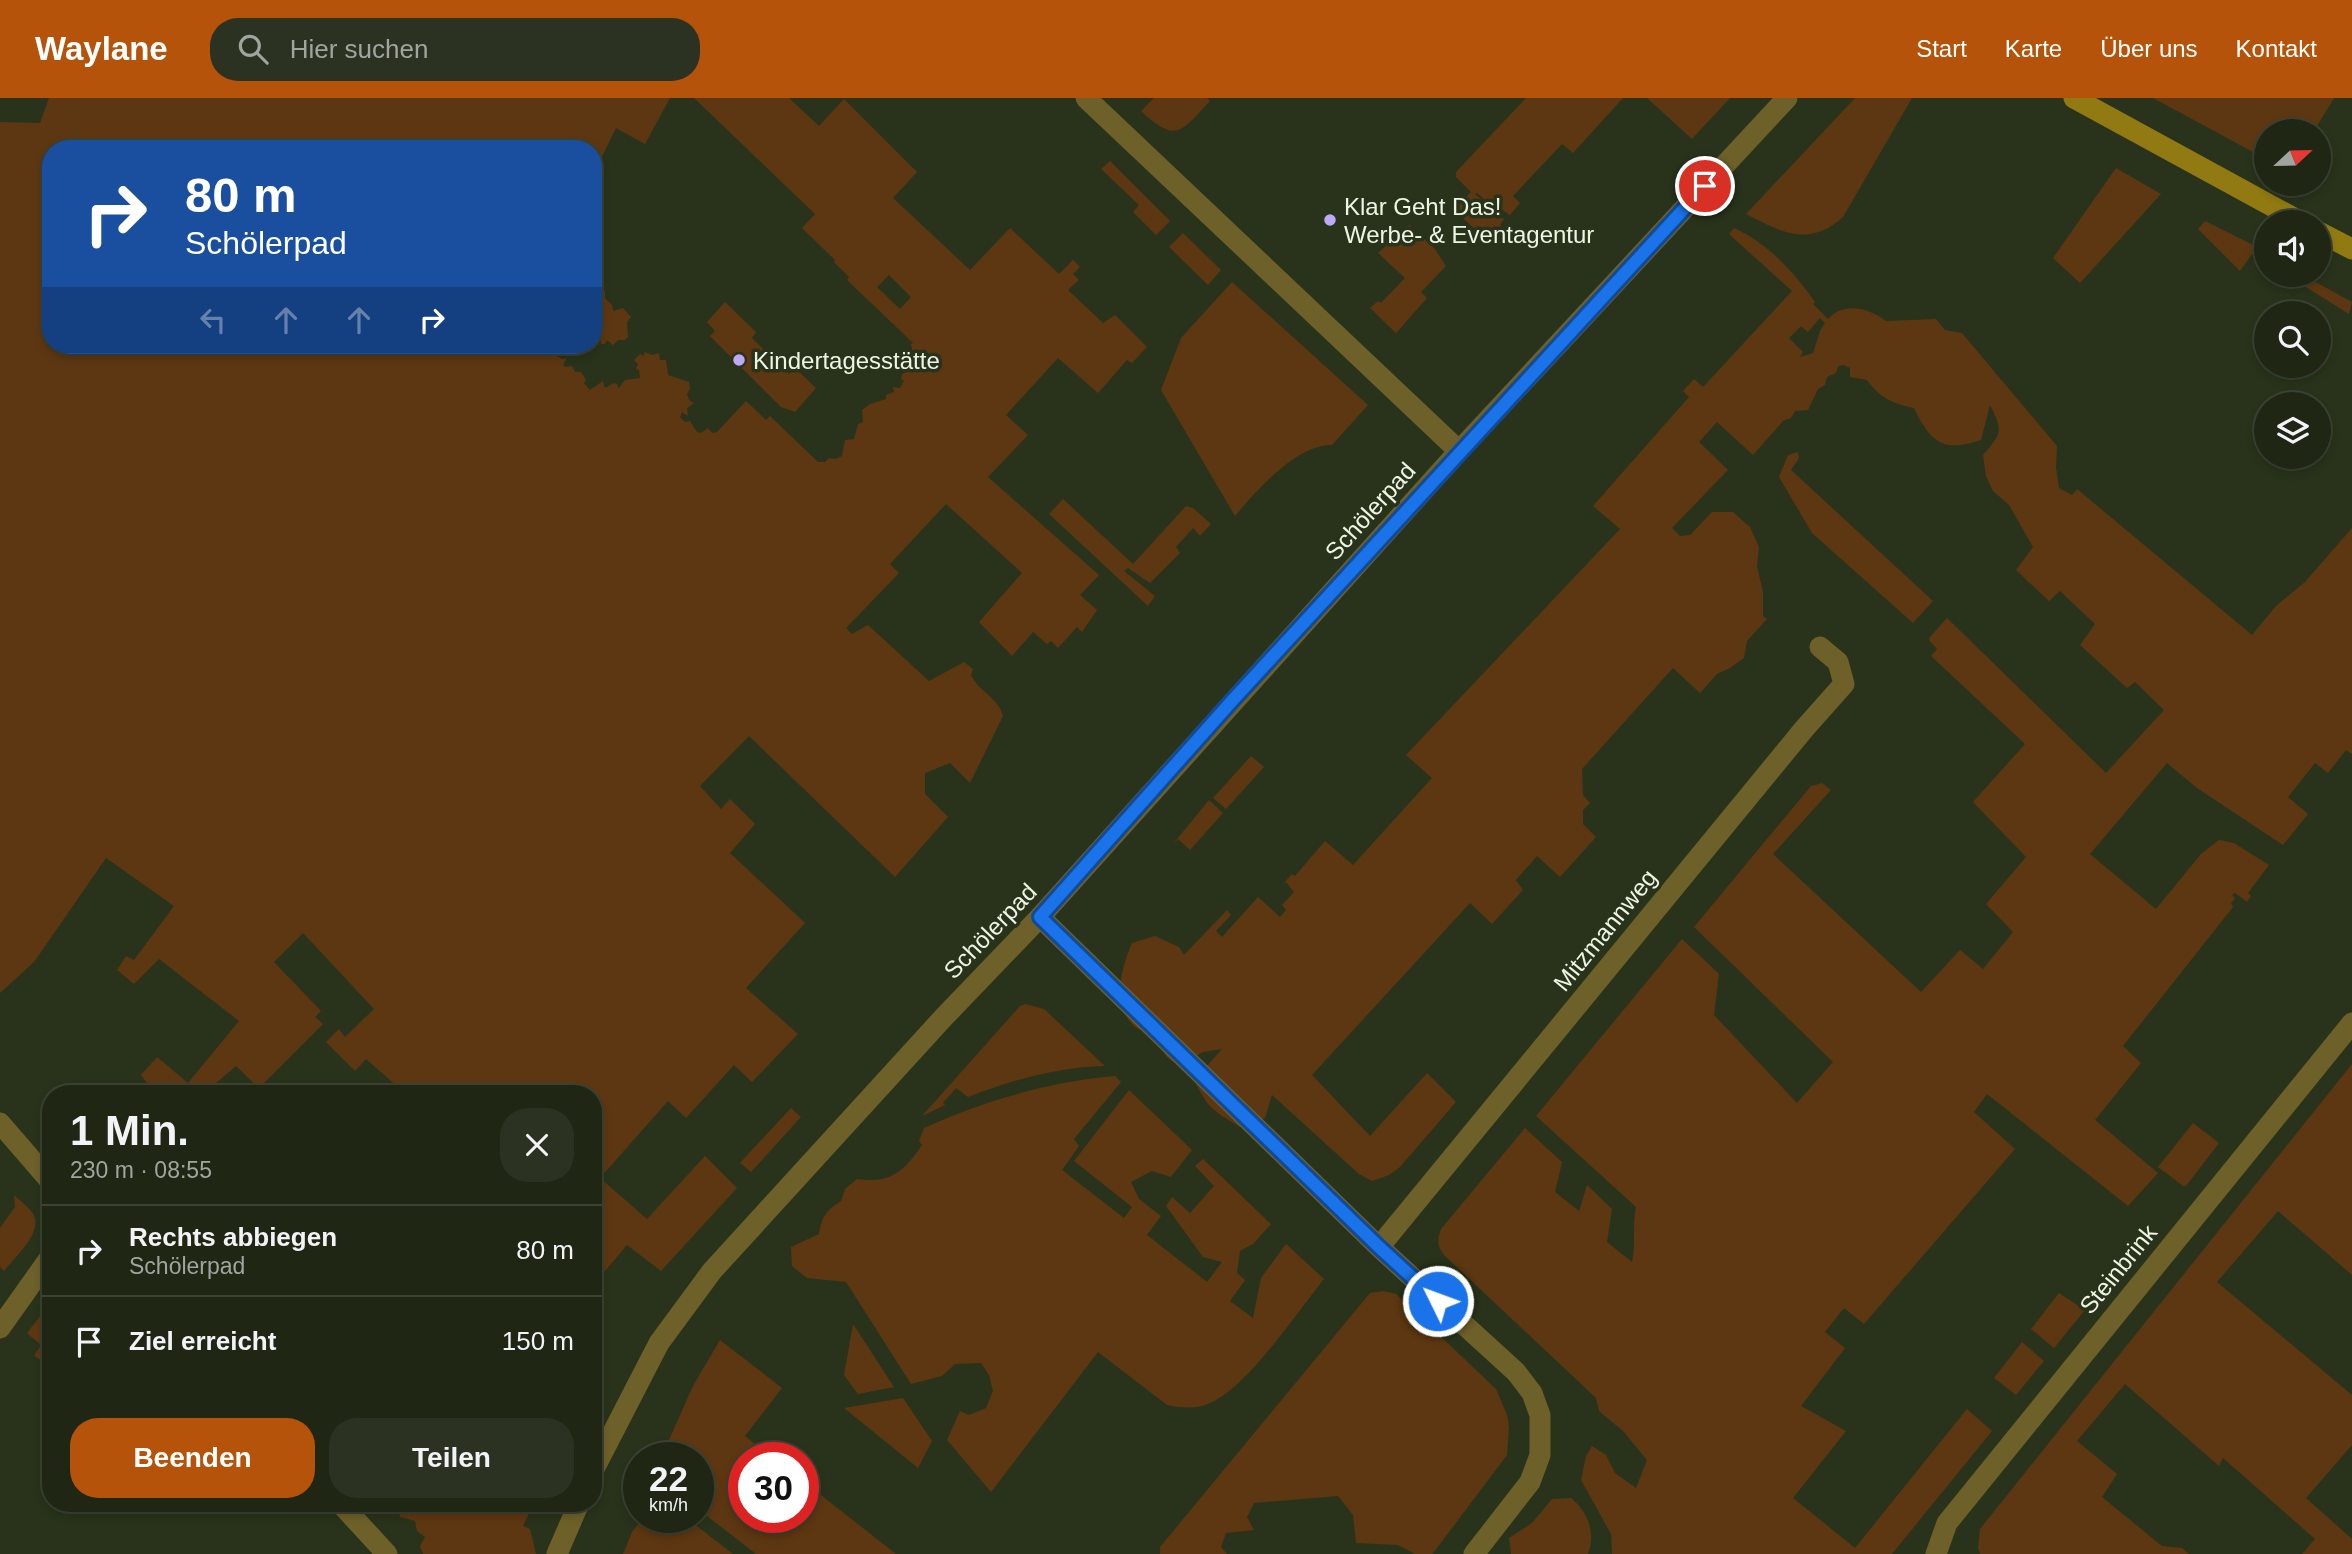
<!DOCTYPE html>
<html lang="de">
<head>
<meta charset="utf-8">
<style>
  body { margin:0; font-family:Helvetica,sans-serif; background:#2c3222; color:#f1f3f6; height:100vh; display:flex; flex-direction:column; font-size:26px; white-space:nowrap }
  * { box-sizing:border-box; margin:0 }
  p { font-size:23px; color:#a1a5a0 }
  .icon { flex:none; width:38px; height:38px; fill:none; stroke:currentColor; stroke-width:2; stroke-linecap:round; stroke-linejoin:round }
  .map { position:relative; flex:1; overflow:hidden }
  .drawer { position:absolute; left:42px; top:987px; width:560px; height:427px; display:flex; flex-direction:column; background:#1f2614; border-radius:28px; box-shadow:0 4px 10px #0003,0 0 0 2px #3c4334 }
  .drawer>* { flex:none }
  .hud { position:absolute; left:42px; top:42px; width:560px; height:214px; border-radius:28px; box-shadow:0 4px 10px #0003,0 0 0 2px #3c4334; background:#1a4fa0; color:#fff; overflow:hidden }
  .needle { width:46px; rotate:68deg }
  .tools { position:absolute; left:2254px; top:21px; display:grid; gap:14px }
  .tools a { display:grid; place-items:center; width:77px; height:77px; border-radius:50%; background:#1f2614; box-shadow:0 4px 10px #0003,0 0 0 2px #3c4334; font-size:35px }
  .speed { position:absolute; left:623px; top:1344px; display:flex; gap:14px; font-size:35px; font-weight:700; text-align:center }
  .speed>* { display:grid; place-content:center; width:91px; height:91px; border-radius:50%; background:#1f2614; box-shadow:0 4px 10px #0003,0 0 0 2px #3c4334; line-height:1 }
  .speed small { font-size:18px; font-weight:400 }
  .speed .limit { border:10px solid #d22; background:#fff; color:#111 }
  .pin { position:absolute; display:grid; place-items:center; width:60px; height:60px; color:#fff; margin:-30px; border:4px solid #fff; border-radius:50%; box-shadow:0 2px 7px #0007 }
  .me { position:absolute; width:77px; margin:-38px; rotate:312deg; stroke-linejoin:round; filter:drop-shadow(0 0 5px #0008) }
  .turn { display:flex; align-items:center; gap:24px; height:147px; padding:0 28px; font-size:32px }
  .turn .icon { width:91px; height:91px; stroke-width:2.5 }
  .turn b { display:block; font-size:49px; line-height:60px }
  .lanes { display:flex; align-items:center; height:66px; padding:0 28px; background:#0003; justify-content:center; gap:35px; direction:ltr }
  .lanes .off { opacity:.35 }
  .round { display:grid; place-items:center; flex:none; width:74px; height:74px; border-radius:28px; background:#2c3222 }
  .summary { display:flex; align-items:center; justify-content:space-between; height:119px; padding:0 28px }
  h1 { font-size:42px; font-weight:600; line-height:52px }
  .cta { display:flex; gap:14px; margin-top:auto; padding:14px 28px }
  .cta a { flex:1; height:80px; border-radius:28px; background:#b45309; color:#fff; font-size:28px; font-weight:600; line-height:80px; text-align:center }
  .cta a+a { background:#2c3222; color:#f1f3f6 }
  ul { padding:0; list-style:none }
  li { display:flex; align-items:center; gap:21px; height:91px; padding:0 28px; border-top:2px solid #3c4334 }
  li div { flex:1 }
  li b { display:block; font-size:26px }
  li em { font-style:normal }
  header { display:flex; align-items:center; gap:42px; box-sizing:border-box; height:98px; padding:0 35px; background:#b45309; color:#fff }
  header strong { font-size:33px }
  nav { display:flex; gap:38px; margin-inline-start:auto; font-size:24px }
  .search { width:490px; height:63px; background:#2c3222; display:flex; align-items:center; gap:18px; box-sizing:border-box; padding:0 24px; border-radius:28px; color:#a1a5a0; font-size:26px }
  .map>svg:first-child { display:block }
</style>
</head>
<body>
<header>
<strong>Waylane</strong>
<div class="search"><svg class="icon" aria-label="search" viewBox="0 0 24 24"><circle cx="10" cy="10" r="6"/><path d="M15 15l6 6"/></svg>Hier suchen</div>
<nav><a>Start</a><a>Karte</a><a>Über uns</a><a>Kontakt</a></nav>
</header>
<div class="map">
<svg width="2352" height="1456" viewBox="0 0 2352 1456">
  <rect width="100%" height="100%" fill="#29331b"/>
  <!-- green -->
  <path fill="#5d3711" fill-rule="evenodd" d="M 49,0 L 670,0 L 645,46 L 616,30 L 593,77 L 593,51 L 51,51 L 51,247 L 572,247 L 566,252 L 561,252 L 559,248 L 555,257 L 562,261 L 567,260 L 563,267 L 566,269 L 572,268 L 575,274 L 581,274 L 586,282 L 584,285 L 590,292 L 603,283 L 605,290 L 614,285 L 618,287 L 618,291 L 625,282 L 640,280 L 639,272 L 636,271 L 638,266 L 634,262 L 640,256 L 643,258 L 645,254 L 652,257 L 659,255 L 660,262 L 666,262 L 668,277 L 689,284 L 690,291 L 687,296 L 689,302 L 694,305 L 687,310 L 688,318 L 682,314 L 680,319 L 685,324 L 690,323 L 697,334 L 701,335 L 708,330 L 712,335 L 717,334 L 746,303 L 766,322 L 770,318 L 818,364 L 825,364 L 829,360 L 835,361 L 842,358 L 845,342 L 854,341 L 858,326 L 863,324 L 862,312 L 870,306 L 886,301 L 886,297 L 894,294 L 893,289 L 900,290 L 904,283 L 901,281 L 902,276 L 909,273 L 912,265 L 908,264 L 913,256 L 911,246 L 913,245 L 847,182 L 849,179 L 834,164 L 835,162 L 802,130 L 815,116 L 694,0 L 789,0 L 819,28 L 844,1 L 917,74 L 893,100 L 970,172 L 1010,130 L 1059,176 L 1073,162 L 1080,169 L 1073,176 L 1079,182 L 1068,192 L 1103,225 L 1115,217 L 1147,249 L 1132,265 L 1127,262 L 1098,295 L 1058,260 L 1006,317 L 1028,337 L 988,379 L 1099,477 L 1080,497 L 1097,512 L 1082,534 L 1077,529 L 1058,550 L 1051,543 L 1047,546 L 1033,534 L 1012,558 L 979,524 L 1022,475 L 946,406 L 890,466 L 899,475 L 846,530 L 852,536 L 868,527 L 929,583 L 964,564 L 973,571 L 971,577 C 979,594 998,599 1003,618 L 970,685 L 950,665 L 925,675 L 925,696 L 948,719 L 895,779 L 749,638 L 700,688 L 721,711 L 730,701 L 755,726 L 730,755 L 805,825 L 746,890 L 798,936 L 752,984 L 734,967 L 686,1020 L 668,1003 L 600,1080 L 647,1121 L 705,1058 L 737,1090 L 661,1173 L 627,1147 L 593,1187 L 593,996 L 406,996 L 366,961 L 355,973 L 326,944 L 339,931 L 345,939 L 374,911 L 303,835 L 274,864 L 321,913 L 315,919 L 323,926 L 259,990 L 236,968 L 203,996 L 151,996 L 153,993 L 141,977 L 157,959 L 188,985 L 239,923 L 159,861 L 134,886 L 117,872 L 126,858 L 134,862 L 174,808 L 106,760 L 34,864 L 0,895 L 0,24 L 40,25 ZM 889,177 L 911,199 L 900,211 L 877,189 Z
    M 1154,0 L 1207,0 L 1210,3 C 1181,34 1176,46 1141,13 Z
    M 1526,0 L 1623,0 L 1573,55 L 1562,46 L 1513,98 L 1520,105 L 1510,117 L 1495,107 L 1492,108 L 1477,95 L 1475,96 L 1504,121 L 1500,127 L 1506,133 L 1493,148 L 1453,111 L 1471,94 L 1456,79 L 1456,74 Z
    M 1647,0 L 1730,0 L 1692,41 Z
    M 1855,0 L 1912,0 L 1843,119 C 1809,150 1781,134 1746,116 Z
    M 2153,0 L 2334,0 L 2314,33 L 2266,33 L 2266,61 Z
    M 1110,63 L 1170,123 L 1156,137 L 1133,114 L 1139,107 L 1101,71 Z
    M 2116,70 L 2161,96 L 2080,185 L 2053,160 Z
    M 2205,123 L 2257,149 L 2240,173 L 2198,131 Z
    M 1409,127 L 1434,150 L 1446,168 L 1421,194 L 1427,200 L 1396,235 L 1370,210 L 1378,203 L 1381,205 L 1405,180 L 1378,155 Z
    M 1734,130 C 1770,147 1792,172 1815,204 L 1813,206 L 1828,221 C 1843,203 1870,210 1886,223 L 1936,221 L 1945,232 L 1962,235 L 2057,348 L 2056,370 L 2059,390 L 2072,397 L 2077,391 L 2252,537 L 2276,508 L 2305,484 L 2352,430 L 2352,656 L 2346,652 L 2328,675 L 2315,665 L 2288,699 L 2308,716 L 2283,747 L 2197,690 L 2167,665 L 2090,756 L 2156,811 L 2201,756 L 2219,742 L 2234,745 L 2269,767 L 2248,795 L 2251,798 L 2247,804 L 2235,795 L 2232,797 L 2235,800 L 2231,805 L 2233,809 L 2123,948 L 2141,965 L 2095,1022 L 2158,1075 L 2128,1108 L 1987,996 L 1974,1014 L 2015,1051 L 1864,1226 L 1844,1210 L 1825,1234 L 1845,1250 L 1801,1308 L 1846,1333 L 1793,1400 L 1855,1450 L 1967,1311 L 1992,1333 L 1892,1456 L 1612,1456 L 1611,1436 L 1581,1382 L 1586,1358 L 1592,1348 L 1606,1357 L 1615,1375 L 1636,1390 L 1647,1362 L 1623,1333 L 1599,1313 L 1596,1300 L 1444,1157 C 1437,1148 1437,1142 1441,1131 L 1525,1030 L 1562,1064 L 1555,1094 L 1579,1113 L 1587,1087 L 1612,1111 L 1607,1144 L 1632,1164 C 1636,1144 1632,1128 1636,1109 L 1536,1018 L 1682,841 L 1719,876 L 1714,917 L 1797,1005 L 1833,964 L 1694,829 L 1811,688 L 1822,685 L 1831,692 L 1773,756 L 1921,894 L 1960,852 L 1983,871 L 2013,834 L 1986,806 L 2026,759 L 1973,704 L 2025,646 L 1931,558 L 1937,551 L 1929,542 L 1930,539 L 1947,520 L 2106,675 L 2164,612 L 2135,584 L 2127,590 L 2080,547 L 2095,526 L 2060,493 L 2049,503 L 2016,472 L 2033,449 L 2009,407 L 1993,393 L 1986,378 L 1983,357 C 2002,335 2003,333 1990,307 L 1981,342 C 1942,355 1931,344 1914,310 C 1893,306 1879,299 1867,282 L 1850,279 L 1850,270 L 1843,267 L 1838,268 L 1836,275 L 1827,279 L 1825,287 L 1818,291 L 1808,312 L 1795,313 L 1791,320 L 1783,323 L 1753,357 L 1717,324 L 1699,344 L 1728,372 L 1672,430 L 1680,438 L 1690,437 L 1712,414 L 1733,414 L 1750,429 L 1759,449 L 1757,468 L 1763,494 L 1763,518 L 1767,521 L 1747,543 L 1744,560 L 1730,570 L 1717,576 L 1700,595 L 1673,570 L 1582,671 L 1583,697 L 1590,705 L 1583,712 L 1583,726 L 1596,739 L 1560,779 L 1537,758 L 1516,782 L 1523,792 L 1492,826 L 1470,805 L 1312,977 L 1370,1038 L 1427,975 L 1456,1004 L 1400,1069 L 1389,1077 L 1372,1083 L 1359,1076 L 1272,997 L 1265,1020 L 1240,1029 C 1209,1010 1209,1011 1192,978 L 1206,969 L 1222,951 L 1203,954 L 1180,967 C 1161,960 1166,952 1154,940 C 1149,935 1141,933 1135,929 C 1111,907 1121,870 1132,845 L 1155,838 L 1179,849 L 1184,857 L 1227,812 L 1231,817 L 1216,833 L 1222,839 L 1258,799 L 1280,819 L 1286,812 L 1282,807 L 1294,794 L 1286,784 L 1283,786 L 1292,776 L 1295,778 L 1325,743 L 1353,767 L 1432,680 L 1406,657 L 1620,431 L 1593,408 L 1689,299 L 1683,293 L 1694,281 L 1703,289 L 1792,193 L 1729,136 ZM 1820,220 L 1825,225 L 1820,233 L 1813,255 L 1800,259 L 1803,254 L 1789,240 L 1801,228 L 1808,234 Z
    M 1183,135 L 1221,172 L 1208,187 L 1169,149 Z
    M 2303,177 L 2352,204 L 2349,216 L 2301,186 Z
    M 593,183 L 596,196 L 605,193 L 605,200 L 612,207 L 613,213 L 623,210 L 631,219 L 627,224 L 628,239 L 625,242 L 618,242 L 613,247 L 607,242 L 605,246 L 601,246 L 600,240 L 596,240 L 593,234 Z
    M 1232,184 L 1368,307 L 1332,347 C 1297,346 1256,393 1235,418 L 1161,292 L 1181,240 Z
    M 725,204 L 756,234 L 752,240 L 789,276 L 795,270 L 816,290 L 795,314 L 781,309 L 710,238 L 715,233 L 707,224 Z
    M 1798,354 L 1799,360 L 1791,372 L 1933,503 L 1913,525 L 1812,435 L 1779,379 L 1788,357 Z
    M 1063,401 L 1133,466 L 1186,408 L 1193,410 L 1211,426 L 1200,438 L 1193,430 L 1176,449 L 1180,455 L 1150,485 L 1128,470 L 1124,473 L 1155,498 L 1148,508 L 1049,416 Z
    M 1251,658 L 1264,669 L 1226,711 L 1213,700 Z
    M 1209,702 L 1223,715 L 1190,752 L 1178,741 L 1173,746 Z
    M 1026,906 L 1044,911 L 1105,968 C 1058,969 1012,982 968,999 L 956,990 L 943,1005 L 945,1007 L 922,1018 L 1020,908 Z
    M 2352,966 L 2352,1177 L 2278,1113 L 2217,1184 L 2352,1297 L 2352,1347 L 2306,1400 L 2352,1441 L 2352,1456 L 2302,1456 L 2315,1441 L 2223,1360 L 2219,1368 L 2125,1286 L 2077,1343 L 2117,1376 L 2102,1399 L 2162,1448 L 2182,1450 L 2189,1456 L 1980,1456 L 1978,1450 L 1980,1431 Z
    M 1115,978 L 1121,984 L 1074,1041 L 1079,1048 L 1062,1072 L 1124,1120 L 1132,1109 L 1074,1063 L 1129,992 L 1192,1052 L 1171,1079 L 1152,1073 L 1131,1084 L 1139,1101 L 1161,1118 L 1147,1137 L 1207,1184 L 1222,1164 L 1203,1159 L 1166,1108 L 1172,1099 L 1190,1115 L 1214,1088 L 1195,1068 L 1203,1061 L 1271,1126 L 1253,1146 L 1240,1153 L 1237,1175 L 1245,1182 L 1230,1203 L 1253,1220 L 1261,1180 L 1286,1146 L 1324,1181 C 1299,1212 1246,1291 1210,1305 C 1198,1311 1180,1310 1167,1307 L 1098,1254 L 991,1394 L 947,1342 L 960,1313 L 969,1317 L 986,1310 L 993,1293 L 989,1277 L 981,1265 L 955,1266 L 942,1278 L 911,1286 L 846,1184 L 807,1180 L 792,1168 L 791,1149 L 819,1136 C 822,1118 826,1113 841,1103 L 845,1091 L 857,1081 C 891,1086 904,1073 922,1047 L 919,1043 L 924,1030 C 986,1002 1048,984 1115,978 Z
    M 791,1010 L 801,1019 L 751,1074 L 740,1065 Z
    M 2193,1025 L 2219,1045 L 2186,1088 L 2183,1088 L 2158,1069 Z
    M 14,1097 C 20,1103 31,1110 34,1118 C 42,1136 14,1160 4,1173 L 0,1169 L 0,1130 L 15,1109 Z
    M 1383,1193 L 1396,1196 L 1496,1291 L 1507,1317 L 1509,1329 L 1507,1357 L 1437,1450 L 1432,1456 L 1415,1456 L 1398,1447 L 1356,1445 L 1353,1417 L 1338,1398 L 1254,1405 L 1247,1419 L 1254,1432 L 1226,1435 L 1221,1449 L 1227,1456 L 1160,1456 L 1160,1449 L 1370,1195 Z
    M 2059,1195 L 2085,1212 L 2054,1250 L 2031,1231 Z
    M 51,1204 L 51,1268 L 34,1258 L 41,1247 L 27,1235 Z
    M 853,1226 L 894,1289 L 858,1296 L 844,1277 Z
    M 720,1242 L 782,1290 L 745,1338 L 773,1360 L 744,1360 L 744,1419 L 803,1419 L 803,1383 L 896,1456 L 756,1456 L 698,1411 L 698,1360 L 661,1360 L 693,1288 Z
    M 2022,1244 L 2044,1263 L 2016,1297 L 1994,1280 Z
    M 903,1300 L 932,1343 L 918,1370 L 844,1310 Z
    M 1571,1400 C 1588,1414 1596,1435 1588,1456 L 1511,1456 L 1509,1440 L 1532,1425 L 1552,1401 Z
    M 386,1405 L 461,1405 L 467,1409 L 470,1405 L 534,1405 L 523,1428 L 530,1431 L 536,1456 L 423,1456 L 420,1448 L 425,1439 L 417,1433 L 415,1423 L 400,1419 L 398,1409 Z
    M 644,1419 L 685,1419 L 733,1456 L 623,1456 L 632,1434 Z"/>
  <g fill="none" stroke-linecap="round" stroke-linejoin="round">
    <!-- minor -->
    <path stroke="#6e6029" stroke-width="21" d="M 1086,0 L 1459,353
      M 1040,819 L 1379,1149 L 1516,1274 L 1532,1295 L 1540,1317 L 1540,1357 L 1530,1384 L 1474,1456
      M 0,1025 L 51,1084
      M 1379,1149 L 1804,631 L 1844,586 L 1838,564 L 1820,549
      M 0,1230 L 51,1158
      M 340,1405 L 387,1456
      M 1936,1456 L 1947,1425 L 2352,925"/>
    <!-- tertiary -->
    <path stroke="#6e6029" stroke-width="21" d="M 593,1373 L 659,1245 L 712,1173 L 944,919 L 1040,819 L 1459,353 L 1787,0
      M 557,1456 L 579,1405"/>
    <!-- secondary -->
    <path stroke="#927a12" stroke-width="21" d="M 2074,0 L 2301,124
      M 2319,134 L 2352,151"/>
  </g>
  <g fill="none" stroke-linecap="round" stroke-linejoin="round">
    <defs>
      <path id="route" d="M 1438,1203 L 1379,1149 L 1040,819 L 1231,604 L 1705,88"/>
    </defs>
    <!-- route casing -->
    <use href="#route" stroke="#114b97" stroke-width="18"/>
    <!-- route -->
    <use href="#route" stroke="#1a73e8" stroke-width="12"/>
  </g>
  <!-- markers -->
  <g fill="#bda9f5" stroke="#29331b" stroke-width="2.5">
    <circle cx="1330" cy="122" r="7"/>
    <circle cx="739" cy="262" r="7"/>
  </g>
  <g text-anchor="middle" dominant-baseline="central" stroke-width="7" stroke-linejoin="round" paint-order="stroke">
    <!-- poi labels -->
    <g font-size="24" fill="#edf5e5" stroke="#29331b" text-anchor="start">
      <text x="1344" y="108">Klar Geht Das!<tspan x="1344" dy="28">Werbe- &amp; Eventagentur</tspan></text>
      <text x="753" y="262">Kindertagesstätte</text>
    </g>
    <!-- street labels -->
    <g font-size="24" fill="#edf5e5" stroke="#29331b">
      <text transform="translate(1370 413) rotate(-48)">Schölerpad</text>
      <text transform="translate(1605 832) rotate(-51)">Mitzmannweg</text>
      <text transform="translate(990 833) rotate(-46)">Schölerpad</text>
      <text transform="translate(2118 1171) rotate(-51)">Steinbrink</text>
    </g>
  </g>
</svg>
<div class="tools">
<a><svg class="needle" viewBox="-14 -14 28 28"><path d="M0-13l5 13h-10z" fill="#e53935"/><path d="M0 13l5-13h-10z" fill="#a1a5a0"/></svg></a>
<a><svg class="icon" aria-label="sound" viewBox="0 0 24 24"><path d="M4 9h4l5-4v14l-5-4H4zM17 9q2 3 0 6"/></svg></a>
<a><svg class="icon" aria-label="search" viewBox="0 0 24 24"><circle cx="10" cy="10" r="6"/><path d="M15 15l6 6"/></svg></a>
<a><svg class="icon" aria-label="layers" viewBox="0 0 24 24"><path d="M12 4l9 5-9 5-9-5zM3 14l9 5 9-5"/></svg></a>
</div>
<div class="speed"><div>22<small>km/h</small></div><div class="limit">30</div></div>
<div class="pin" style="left:1705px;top:88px;background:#d93025"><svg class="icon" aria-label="arrive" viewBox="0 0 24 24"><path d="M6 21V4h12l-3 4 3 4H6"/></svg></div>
<svg class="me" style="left:1438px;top:1203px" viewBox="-20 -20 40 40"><circle r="17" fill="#1a73e8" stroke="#fff" stroke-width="3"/><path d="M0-11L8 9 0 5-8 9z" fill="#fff"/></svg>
<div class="hud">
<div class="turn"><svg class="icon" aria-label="right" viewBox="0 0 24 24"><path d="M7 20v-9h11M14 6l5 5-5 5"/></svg><div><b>80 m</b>Schölerpad</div></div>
<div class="lanes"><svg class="icon off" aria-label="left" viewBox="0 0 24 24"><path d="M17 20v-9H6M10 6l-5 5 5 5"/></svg><svg class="icon off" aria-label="ahead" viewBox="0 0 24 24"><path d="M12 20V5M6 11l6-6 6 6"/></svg><svg class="icon off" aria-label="ahead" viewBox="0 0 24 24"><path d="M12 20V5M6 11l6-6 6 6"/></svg><svg class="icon" aria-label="right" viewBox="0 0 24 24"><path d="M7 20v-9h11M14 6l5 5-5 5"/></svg></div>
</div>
<section class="drawer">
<div class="summary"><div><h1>1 Min.</h1><p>230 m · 08:55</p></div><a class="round"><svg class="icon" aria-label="close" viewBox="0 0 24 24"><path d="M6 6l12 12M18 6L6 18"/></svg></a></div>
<ul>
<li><svg class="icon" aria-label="right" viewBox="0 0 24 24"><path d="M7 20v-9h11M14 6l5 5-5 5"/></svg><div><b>Rechts abbiegen</b><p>Schölerpad</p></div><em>80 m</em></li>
<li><svg class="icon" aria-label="arrive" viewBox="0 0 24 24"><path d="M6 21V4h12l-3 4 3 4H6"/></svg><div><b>Ziel erreicht</b></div><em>150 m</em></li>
</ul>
<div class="cta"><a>Beenden</a><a>Teilen</a></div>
</section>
</div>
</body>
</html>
